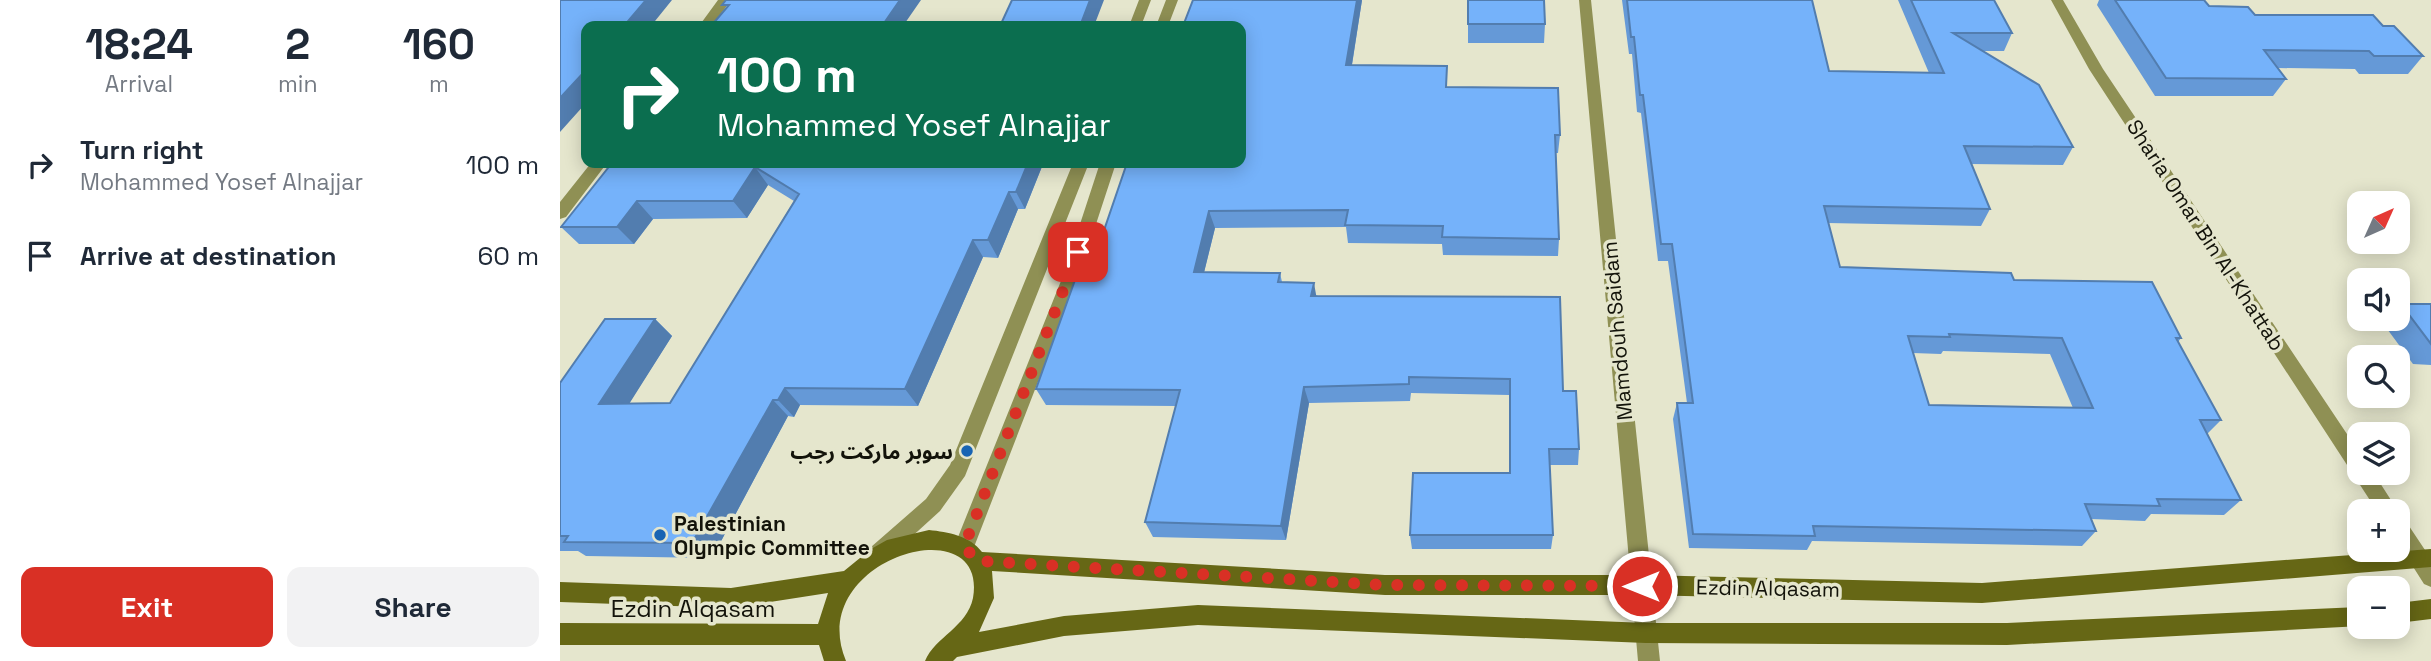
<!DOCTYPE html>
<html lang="en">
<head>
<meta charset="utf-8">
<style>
  body { margin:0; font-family:"Space Grotesk","Noto Sans Arabic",sans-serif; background:#f2f2f3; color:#1f2937; height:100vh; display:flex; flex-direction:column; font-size:26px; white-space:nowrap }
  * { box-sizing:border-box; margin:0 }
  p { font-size:23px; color:#747a83 }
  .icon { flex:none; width:38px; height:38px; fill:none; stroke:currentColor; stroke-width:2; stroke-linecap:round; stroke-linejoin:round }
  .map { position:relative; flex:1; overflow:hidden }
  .details { display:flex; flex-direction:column; background:#fff; width:560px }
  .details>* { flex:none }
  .guide { position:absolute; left:21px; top:21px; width:665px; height:147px; border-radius:14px; box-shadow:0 4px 18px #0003; background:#0b6e4f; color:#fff; overflow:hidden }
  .needle { width:46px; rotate:45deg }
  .fabs { position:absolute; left:1787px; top:191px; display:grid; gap:14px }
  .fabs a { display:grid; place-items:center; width:63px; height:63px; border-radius:14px; background:#fff; box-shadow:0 4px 18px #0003; font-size:35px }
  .pin { position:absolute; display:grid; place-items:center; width:60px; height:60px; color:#fff; margin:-30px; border-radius:14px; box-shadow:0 4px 10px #0006 }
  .me { position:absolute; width:77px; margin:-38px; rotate:270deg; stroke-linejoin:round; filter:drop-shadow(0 0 5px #0008) }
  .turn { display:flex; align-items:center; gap:24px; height:147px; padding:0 21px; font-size:32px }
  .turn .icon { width:91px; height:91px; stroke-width:2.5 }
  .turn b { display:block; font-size:49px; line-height:60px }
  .eta { display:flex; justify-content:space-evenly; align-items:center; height:119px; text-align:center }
  .eta b { font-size:42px; font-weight:600; line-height:49px }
  .cta { display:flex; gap:14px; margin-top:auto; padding:14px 21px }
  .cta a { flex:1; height:80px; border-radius:14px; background:#d93025; color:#fff; font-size:28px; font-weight:600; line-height:80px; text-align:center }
  .cta a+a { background:#f2f2f3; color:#1f2937 }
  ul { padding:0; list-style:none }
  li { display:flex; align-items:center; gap:21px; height:91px; padding:0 21px }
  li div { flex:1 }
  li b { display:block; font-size:26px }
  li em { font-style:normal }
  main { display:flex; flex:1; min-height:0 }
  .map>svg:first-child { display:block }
</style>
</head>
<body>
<main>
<section class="details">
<div class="eta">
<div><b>18:24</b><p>Arrival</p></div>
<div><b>2</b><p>min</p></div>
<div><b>160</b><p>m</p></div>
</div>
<ul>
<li><svg class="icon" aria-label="right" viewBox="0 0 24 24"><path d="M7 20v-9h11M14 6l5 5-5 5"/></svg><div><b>Turn right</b><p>Mohammed Yosef Alnajjar</p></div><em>100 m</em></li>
<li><svg class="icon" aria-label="arrive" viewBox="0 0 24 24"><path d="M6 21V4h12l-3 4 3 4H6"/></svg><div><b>Arrive at destination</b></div><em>60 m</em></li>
</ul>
<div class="cta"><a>Exit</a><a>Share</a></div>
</section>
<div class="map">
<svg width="1871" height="661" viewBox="0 0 1871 661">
  <rect width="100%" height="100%" fill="#e5e6cd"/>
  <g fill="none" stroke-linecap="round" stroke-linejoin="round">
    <!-- street -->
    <path fill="#8f9054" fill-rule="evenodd" d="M 158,0 L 171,0 L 152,26 L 139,26 Z
      M 579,0 L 591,0 L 581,26 L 569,26 Z
      M 606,0 L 618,0 L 608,26 L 596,26 Z
      M 1019,0 L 1031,0 L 1100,661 L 1078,661 Z
      M 1491,0 L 1503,0 L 1543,69 L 1799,452 L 1799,472 L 1813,472 L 1838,511 L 1838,512 L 1817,511 L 1529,69 Z
      M 31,163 L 47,163 L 6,217 L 0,219 L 0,202 Z
      M 513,163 L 529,163 L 405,476 L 380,511 L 325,561 L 318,563 L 311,561 L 308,554 L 311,547 L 366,499 L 390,465 Z
      M 540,163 L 556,163 L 519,276 L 414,547 L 411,554 L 404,556 L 397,554 L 394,547 L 503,276 Z
      M 1838,517 L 1845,520 L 1871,559 L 1871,587 L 1864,584 L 1838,543 Z"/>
    <!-- secondary -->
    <path fill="#666715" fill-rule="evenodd" d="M 369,530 C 388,532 410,536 422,552 L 825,575 L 1082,575 L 1422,583 L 1871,549 L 1871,567 L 1422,603 L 1082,595 L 825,595 L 432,571 L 434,598 L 419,632 L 504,616 L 638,605 L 1086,623 L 1447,623 L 1799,607 L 1801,626 L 1447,645 L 1086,643 L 638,625 L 504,636 L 397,657 L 393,661 L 365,661 C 375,637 407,627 413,598 C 429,505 243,559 286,661 L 264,661 L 259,645 L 0,645 L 0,623 L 258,624 L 268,593 L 171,608 L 0,602 L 0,582 L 171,588 L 284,571 L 311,549 L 327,540 Z
      M 1871,599 L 1871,619 L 1838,623 L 1838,603 Z"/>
  </g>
  <!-- wall -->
  <path fill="#6599d7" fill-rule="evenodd" d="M 802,0 L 792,65 L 888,87 L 1000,135 L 998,153 L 996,153 L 999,239 L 998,256 L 883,255 L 882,244 L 788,243 L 786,227 L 655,228 L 644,272 L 720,273 L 722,282 L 1003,391 L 1019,449 L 1018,465 L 989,465 L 993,535 L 991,549 L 852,549 L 850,535 L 950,473 L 949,395 L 851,393 L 850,401 L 749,403 L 726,540 L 593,537 L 585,522 L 616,406 L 486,405 L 476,389 L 527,280 Z
    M 1062,0 L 1252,0 L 1269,71 L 1369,73 L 1338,0 L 1434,0 L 1452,33 L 1444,51 L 1422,51 L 1513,147 L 1503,165 L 1411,164 L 1430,209 L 1421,226 L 1268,223 L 1280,267 L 1454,280 L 1621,338 L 1618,342 L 1661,420 L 1647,434 L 1681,500 L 1664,515 L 1591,514 L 1585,521 L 1531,519 L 1536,531 L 1522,546 L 1252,541 L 1247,550 L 1129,548 L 1113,419 L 1117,403 L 1127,403 L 1108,261 L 1098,261 L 1081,113 L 1077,112 L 1072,54 L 1069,54 ZM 1383,351 L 1490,354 L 1513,408 L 1369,405 L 1353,353 L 1381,354 Z
    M 1539,0 L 1644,0 L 1649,6 L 1695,15 L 1823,26 L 1863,56 L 1848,74 L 1799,74 L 1795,69 L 1718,68 L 1726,79 L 1713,96 L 1595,96 L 1537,5 Z
    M 908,24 L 985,24 L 984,43 L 908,43 Z
    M 52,163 L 482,163 L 483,164 L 465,209 L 458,209 L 438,258 L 423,257 L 358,406 L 240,405 L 234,417 L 228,416 L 152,558 L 26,556 L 18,551 L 0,551 L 0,383 L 95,319 L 112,336 L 69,403 L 110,403 L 234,201 L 208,185 L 187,218 L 93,219 L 74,244 L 19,244 L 1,227 Z
    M 1841,304 L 1871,304 L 1871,365 L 1853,364 L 1822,322 L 1826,318 L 1838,318 L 1838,308 Z"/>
  <!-- shaded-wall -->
  <path fill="#527daf" d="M 86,0 L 112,0 L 91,26 L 64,26 Z
    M 340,0 L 361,0 L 343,26 L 322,26 Z
    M 530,0 L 544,0 L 534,26 L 520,26 Z
    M 797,0 L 802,0 L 789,83 L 786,65 Z
    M 26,70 L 26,103 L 0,132 L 0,98 Z
    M 468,163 L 482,163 L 483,164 L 465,209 L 456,192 Z
    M 195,167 L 208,185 L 187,218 L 173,201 Z
    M 449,192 L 458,209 L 438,258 L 428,240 Z
    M 77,201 L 93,219 L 74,244 L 57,227 Z
    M 649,211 L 655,228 L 640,289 L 634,272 Z
    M 413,240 L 423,257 L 358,406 L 345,389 Z
    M 754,283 L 757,300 L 751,296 Z
    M 95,319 L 112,336 L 59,420 L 39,404 Z
    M 744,387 L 749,403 L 726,540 L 721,526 Z
    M 225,388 L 240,405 L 234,417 L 218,400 Z
    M 213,400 L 228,416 L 152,558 L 132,543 Z"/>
  <!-- building -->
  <path fill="#75b2fa" stroke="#527daf" stroke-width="2" fill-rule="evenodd" d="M 0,0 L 86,0 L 64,26 L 26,26 L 26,70 L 0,98 Z
    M 166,0 L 340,0 L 322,26 L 151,26 L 169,5 L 162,5 Z
    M 452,0 L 530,0 L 520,26 L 440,26 Z
    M 633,0 L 797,0 L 786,65 L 887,66 L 886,87 L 998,88 L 1000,135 L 995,135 L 999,239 L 882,237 L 883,226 L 785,225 L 788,210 L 649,211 L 634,272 L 720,273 L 718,282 L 754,283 L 751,296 L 1000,297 L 1003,391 L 1016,391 L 1019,449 L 989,449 L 993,535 L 850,535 L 853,473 L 950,473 L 950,379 L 849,377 L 849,384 L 744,387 L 721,526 L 585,522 L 620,390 L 476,389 L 515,280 L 527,280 L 567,163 L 681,163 L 681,26 L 623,26 Z
    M 908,0 L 984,0 L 985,24 L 908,24 Z
    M 1067,0 L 1252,0 L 1269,71 L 1384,73 L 1351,0 L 1434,0 L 1452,33 L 1393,33 L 1479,85 L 1513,147 L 1404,146 L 1430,209 L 1264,206 L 1280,267 L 1451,273 L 1454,280 L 1592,282 L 1621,338 L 1616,338 L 1661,420 L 1640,420 L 1681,500 L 1597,499 L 1600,506 L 1525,504 L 1536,531 L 1253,526 L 1255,536 L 1133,534 L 1117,403 L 1133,403 L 1112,244 L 1101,244 L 1083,95 L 1080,95 L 1074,37 L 1071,37 ZM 1389,334 L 1502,338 L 1533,408 L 1369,405 L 1348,336 L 1390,337 Z
    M 1555,0 L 1644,0 L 1649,6 L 1688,7 L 1695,15 L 1813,15 L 1823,26 L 1834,26 L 1863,56 L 1814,56 L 1809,51 L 1704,50 L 1726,79 L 1606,78 Z
    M 52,163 L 468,163 L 456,192 L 449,192 L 428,240 L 413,240 L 345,389 L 225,388 L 218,400 L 213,400 L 132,543 L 4,542 L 8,536 L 0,536 L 0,383 L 45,319 L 95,319 L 39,404 L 110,403 L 239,194 L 195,167 L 173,201 L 77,201 L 57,227 L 1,227 Z
    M 1841,304 L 1871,304 L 1871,344 Z"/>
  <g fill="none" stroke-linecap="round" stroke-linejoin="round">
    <!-- route -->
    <path stroke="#d93025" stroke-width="12" stroke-dasharray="0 21.6" d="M 518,252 L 404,547 L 418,561 L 825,585 L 1082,586"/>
  </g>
  <!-- markers -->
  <g fill="#1864b3" stroke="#e5e6cd" stroke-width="2.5">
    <circle cx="407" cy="451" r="7"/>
    <circle cx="100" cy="535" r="7"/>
  </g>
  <g text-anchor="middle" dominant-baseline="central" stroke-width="7" stroke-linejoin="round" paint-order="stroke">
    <!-- street labels -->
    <g font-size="21" fill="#13130a" stroke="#e5e6cd">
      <text transform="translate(1646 235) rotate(57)">Sharia Omar Bin Al-Khattab</text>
      <text transform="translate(1057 331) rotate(-95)">Mamdouh Saidam</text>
      <text transform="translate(1208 588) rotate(1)">Ezdin Alqasam</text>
    </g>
    <!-- poi labels -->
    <g font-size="21" font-weight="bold" fill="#13130a" stroke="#e5e6cd" text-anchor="end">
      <text x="393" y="451">سوبر ماركت رجب</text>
      <text x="114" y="523" text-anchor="start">Palestinian<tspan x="114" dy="24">Olympic Committee</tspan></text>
    </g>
    <!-- near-street labels -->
    <g font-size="24" fill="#13130a" stroke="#e5e6cd">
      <text x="133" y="608">Ezdin Alqasam</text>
    </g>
  </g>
</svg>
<div class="fabs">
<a><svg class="needle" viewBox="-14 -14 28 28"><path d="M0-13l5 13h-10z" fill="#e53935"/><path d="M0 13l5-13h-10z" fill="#747a83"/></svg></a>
<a><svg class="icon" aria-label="sound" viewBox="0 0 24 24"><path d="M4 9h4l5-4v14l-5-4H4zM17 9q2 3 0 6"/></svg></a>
<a><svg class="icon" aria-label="search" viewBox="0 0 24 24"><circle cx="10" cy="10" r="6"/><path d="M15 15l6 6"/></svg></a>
<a><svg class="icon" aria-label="layers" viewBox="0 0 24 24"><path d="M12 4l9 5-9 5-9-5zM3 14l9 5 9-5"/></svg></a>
<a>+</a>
<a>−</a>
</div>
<div class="pin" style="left:518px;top:252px;background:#d93025"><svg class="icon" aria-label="arrive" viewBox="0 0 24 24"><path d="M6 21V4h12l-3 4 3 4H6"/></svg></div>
<svg class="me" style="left:1082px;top:586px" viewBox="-20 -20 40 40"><circle r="17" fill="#d93025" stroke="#fff" stroke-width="3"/><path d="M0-11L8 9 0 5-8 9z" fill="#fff"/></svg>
<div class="guide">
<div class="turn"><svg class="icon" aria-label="right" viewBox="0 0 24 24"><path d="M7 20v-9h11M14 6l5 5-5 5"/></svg><div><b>100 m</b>Mohammed Yosef Alnajjar</div></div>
</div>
</div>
</main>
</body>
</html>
